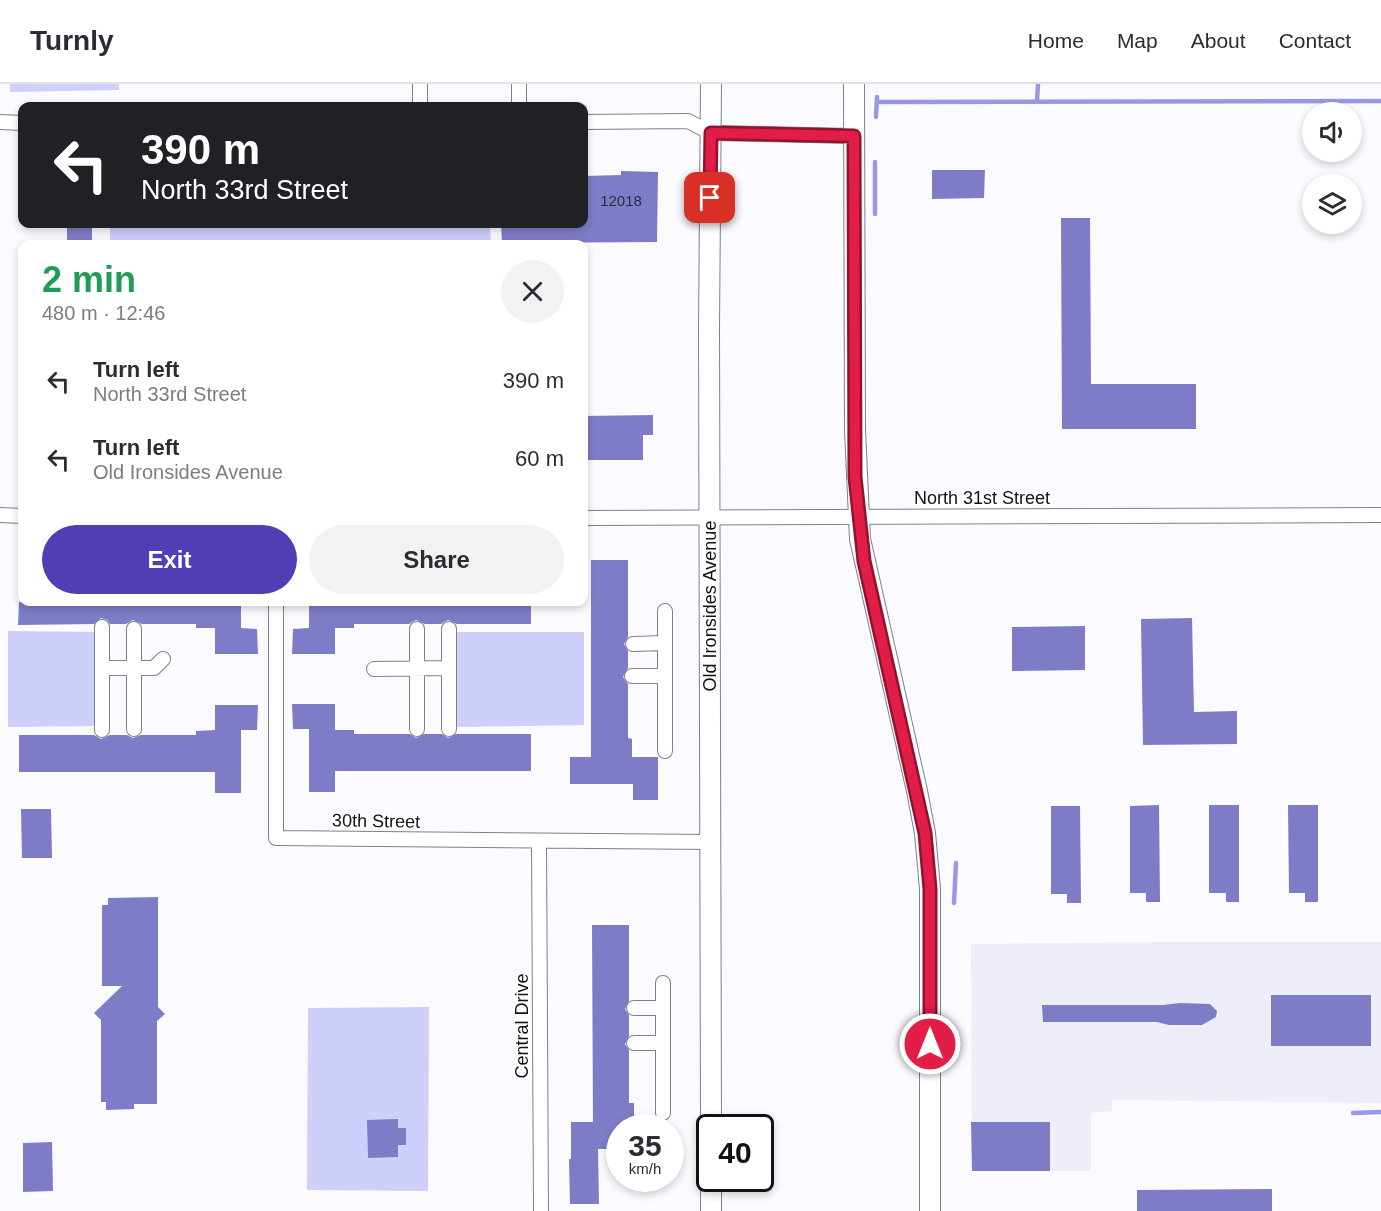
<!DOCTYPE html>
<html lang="en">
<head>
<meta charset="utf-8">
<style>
  body { margin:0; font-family:Arial,sans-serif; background:#f2f2f3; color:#2b2b33; height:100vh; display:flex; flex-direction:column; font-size:22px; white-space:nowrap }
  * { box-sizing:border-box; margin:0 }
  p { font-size:20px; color:#7c7c81 }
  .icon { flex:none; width:33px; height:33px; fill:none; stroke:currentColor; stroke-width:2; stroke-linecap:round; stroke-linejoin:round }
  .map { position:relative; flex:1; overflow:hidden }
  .drawer { position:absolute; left:18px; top:156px; width:570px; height:366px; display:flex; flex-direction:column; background:#fff; border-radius:12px; box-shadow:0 3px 9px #0003 }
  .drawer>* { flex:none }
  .guide { position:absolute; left:18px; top:18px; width:570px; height:126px; border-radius:12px; box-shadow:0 3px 9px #0003; background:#202124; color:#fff; overflow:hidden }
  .controls { position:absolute; left:1302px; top:18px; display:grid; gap:12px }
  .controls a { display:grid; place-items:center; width:60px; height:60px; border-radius:50%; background:#fff; box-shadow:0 3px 9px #0003; font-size:30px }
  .speed { position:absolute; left:606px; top:1030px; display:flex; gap:12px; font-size:30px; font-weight:700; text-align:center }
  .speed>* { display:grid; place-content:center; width:78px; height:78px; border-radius:50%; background:#fff; box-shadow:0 3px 9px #0003; line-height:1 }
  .speed small { font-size:15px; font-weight:400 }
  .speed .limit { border:3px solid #111; border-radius:9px; background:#fff; color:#111 }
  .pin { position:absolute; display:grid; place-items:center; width:51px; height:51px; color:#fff; margin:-26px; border-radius:12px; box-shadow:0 3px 9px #0006 }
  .me { position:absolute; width:66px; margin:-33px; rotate:0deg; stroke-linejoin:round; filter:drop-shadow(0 0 4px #0008) }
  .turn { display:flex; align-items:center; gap:21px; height:126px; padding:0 24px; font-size:27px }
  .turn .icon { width:78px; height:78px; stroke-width:2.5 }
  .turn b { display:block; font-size:42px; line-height:51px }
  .round { display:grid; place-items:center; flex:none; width:63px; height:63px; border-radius:32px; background:#f2f2f3 }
  .overview { display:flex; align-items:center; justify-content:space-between; height:102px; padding:0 24px }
  h1 { font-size:36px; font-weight:700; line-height:45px; color:#1e9e55 }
  .cta { display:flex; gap:12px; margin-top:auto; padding:12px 24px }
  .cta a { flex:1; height:69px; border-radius:36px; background:#513eb5; color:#fff; font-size:24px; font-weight:700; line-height:69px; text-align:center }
  .cta a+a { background:#f2f2f3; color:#2b2b33 }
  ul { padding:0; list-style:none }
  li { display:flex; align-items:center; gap:18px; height:78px; padding:0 24px }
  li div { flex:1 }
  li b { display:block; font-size:22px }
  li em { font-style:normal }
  header { display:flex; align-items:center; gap:36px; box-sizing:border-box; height:84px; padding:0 30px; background:#fff; border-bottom:2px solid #e1e1e2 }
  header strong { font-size:28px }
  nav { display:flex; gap:33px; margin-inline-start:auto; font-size:21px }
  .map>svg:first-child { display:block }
</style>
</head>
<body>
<header>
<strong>Turnly</strong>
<nav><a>Home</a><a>Map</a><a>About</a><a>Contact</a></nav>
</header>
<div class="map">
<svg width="1381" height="1127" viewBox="0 0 1381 1127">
  <rect width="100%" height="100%" fill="#fafaff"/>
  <!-- built -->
  <path fill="#eeeef9" d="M 1160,858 L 1381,858 L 1381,1019 L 1112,1016 L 1112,1027 L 1091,1029 L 1091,1087 L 972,1087 L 971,860 Z"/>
  <!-- green -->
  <path fill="#cecffb" d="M 10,0 L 119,0 L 119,6 L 10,8 Z
    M 110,140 L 490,140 L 491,160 L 580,158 L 580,160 L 110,160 Z
    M 8,547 L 98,548 L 97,642 L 8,643 Z
    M 454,548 L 584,548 L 584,641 L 455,643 Z
    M 429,923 L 428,1107 L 307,1106 L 308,924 Z"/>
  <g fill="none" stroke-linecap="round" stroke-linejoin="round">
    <!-- stream -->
    <path stroke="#9a98e6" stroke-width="4.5" d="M 1037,17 L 1038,0
      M 877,18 L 1381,17
      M 876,33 L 877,13
      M 875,130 L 875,78
      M 954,819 L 956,779
      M 1353,1029 L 1381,1028"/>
  </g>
  <!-- building -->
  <path fill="#7f7cc7" d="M 932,86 L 985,86 L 984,114 L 932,115 Z
    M 621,87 L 658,88 L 657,158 L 502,159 L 501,140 L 584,140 L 584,92 L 621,91 Z
    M 1061,134 L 1090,134 L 1091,300 L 1196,300 L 1196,345 L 1062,345 Z
    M 67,140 L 92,140 L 92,160 L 67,160 Z
    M 653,331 L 653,351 L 643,351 L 643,376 L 584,376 L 584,332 Z
    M 591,476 L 628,476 L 628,553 L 624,560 L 628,567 L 628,584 L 623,593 L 628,600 L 628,654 L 632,655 L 632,673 L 658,673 L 658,716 L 633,716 L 633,700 L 570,700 L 570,673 L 591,673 Z
    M 19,518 L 241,518 L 241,544 L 257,545 L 258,570 L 215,570 L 215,544 L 196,544 L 196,540 L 142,540 L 133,536 L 126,540 L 110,540 L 107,536 L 101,534 L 94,540 L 18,541 Z
    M 309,518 L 531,518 L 531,540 L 457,540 L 448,536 L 441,540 L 425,540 L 416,536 L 409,540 L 354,540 L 354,544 L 335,544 L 335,570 L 292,570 L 293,545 L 309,544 Z
    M 1192,534 L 1194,628 L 1237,627 L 1237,660 L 1143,661 L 1141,535 Z
    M 1085,542 L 1085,586 L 1012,587 L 1012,543 Z
    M 292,620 L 335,620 L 335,646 L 354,646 L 354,650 L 410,650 L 416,654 L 424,650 L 442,650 L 448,654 L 456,650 L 531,650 L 531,687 L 335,687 L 335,708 L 309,708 L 309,645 L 293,645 Z
    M 215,621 L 258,621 L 257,646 L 241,646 L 241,709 L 215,709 L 215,688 L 19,688 L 19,651 L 94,651 L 101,655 L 110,651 L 127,651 L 133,654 L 141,651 L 196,651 L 196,647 L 215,646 Z
    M 1159,721 L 1160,818 L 1146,818 L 1146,809 L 1130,809 L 1130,722 Z
    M 1209,721 L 1239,721 L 1239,818 L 1226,818 L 1226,809 L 1209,809 Z
    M 1288,721 L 1318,721 L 1318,818 L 1305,818 L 1305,809 L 1289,809 Z
    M 1051,722 L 1080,722 L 1081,819 L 1067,819 L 1067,810 L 1051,810 Z
    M 21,725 L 51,725 L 52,774 L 22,774 Z
    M 158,813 L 158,923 L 165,930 L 157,937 L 157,1020 L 134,1020 L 134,1025 L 106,1026 L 106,1018 L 101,1018 L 101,936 L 94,929 L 122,902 L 102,902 L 102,821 L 108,821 L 108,814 Z
    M 592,841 L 629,841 L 629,917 L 625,925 L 629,931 L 629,952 L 625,960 L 629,966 L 629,1019 L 634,1019 L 634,1044 L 620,1044 L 620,1065 L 598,1065 L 599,1120 L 570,1120 L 569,1075 L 571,1075 L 571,1038 L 593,1038 Z
    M 1271,911 L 1371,911 L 1371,962 L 1271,962 Z
    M 1180,919 L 1210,920 L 1217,927 L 1216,933 L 1202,941 L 1169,941 L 1157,938 L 1043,938 L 1042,921 L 1163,921 Z
    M 398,1035 L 398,1044 L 406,1044 L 406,1061 L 398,1061 L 398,1073 L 368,1074 L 367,1036 Z
    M 971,1038 L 1050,1038 L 1050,1087 L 972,1087 Z
    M 52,1058 L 53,1107 L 23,1108 L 23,1059 Z
    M 1272,1105 L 1272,1127 L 1137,1127 L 1137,1106 Z"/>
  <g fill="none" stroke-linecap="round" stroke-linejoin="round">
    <defs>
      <path id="street" d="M 420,22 L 420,0
        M 519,22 L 519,0
        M 0,38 L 22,39
        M 584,38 L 688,37 L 711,49 L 854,52
        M 0,431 L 22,432
        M 584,434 L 1381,431
        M 276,518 L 276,754 L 711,758
        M 102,543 L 102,646
        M 134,545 L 134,645
        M 449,545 L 449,645
        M 633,560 L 665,559
        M 102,584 L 154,584 L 163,575
        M 374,585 L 449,584
        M 632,592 L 665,592
        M 417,645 L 417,545
        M 665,667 L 665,527
        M 539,757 L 541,1127
        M 663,899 L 663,1029
        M 634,924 L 662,924
        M 634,959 L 663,959"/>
      <path id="secondary" d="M 854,0 L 855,346 L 860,455 L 917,707 L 925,749 L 930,805 L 930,1127
        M 711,1044 L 709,244 L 711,0
        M 711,1095 L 711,1127"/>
    </defs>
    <!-- street casing -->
    <use href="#street" stroke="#7f7f8a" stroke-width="16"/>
    <!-- secondary casing -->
    <use href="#secondary" stroke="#7f7f8a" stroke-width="22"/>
    <!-- street -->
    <use href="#street" stroke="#fff" stroke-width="14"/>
    <!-- secondary -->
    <use href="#secondary" stroke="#fff" stroke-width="20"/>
  </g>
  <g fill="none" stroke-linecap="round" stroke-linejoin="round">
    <defs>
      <path id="route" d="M 710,114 L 711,49 L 854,52 L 855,393 L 864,477 L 925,749 L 930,805 L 930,960"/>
    </defs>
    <!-- route casing -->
    <use href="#route" stroke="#92132f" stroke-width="15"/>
    <!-- route -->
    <use href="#route" stroke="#e11d48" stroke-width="10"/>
  </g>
  <g text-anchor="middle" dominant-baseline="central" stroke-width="6" stroke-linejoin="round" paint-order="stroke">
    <!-- number labels -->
    <g font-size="15" fill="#2d2c42">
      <text x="621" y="116">12018</text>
    </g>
    <!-- street labels -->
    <g font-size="18" fill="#121216" stroke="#fff">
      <text x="982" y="414">North 31st Street</text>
      <text transform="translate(710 522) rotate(-90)">Old Ironsides Avenue</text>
      <text transform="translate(376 737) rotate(1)">30th Street</text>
      <text transform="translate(522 942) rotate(-90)">Central Drive</text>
    </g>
  </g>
</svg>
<div class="controls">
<a><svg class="icon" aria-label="sound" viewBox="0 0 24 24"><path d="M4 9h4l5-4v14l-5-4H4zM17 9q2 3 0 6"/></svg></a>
<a><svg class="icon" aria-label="layers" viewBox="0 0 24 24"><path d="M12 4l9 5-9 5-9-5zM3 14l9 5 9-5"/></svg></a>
</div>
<div class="speed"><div>35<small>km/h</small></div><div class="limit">40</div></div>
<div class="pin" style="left:710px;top:114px;background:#d93025"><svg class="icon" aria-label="arrive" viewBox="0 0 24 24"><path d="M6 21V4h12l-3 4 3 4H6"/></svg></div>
<svg class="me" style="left:930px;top:960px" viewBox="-20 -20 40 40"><circle r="17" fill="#e11d48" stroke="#fff" stroke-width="3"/><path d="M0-11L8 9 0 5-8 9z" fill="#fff"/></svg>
<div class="guide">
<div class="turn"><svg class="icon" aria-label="left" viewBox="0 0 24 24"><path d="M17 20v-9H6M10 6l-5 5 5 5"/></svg><div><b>390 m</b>North 33rd Street</div></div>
</div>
<section class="drawer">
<div class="overview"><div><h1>2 min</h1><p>480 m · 12:46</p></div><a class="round"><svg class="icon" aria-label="close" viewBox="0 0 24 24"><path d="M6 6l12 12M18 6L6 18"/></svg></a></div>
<ul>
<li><svg class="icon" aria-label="left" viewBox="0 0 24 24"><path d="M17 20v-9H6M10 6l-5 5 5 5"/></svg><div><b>Turn left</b><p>North 33rd Street</p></div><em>390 m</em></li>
<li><svg class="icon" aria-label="left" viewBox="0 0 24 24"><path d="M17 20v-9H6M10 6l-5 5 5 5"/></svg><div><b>Turn left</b><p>Old Ironsides Avenue</p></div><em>60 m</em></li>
</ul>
<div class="cta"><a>Exit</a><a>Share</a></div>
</section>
</div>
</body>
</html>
